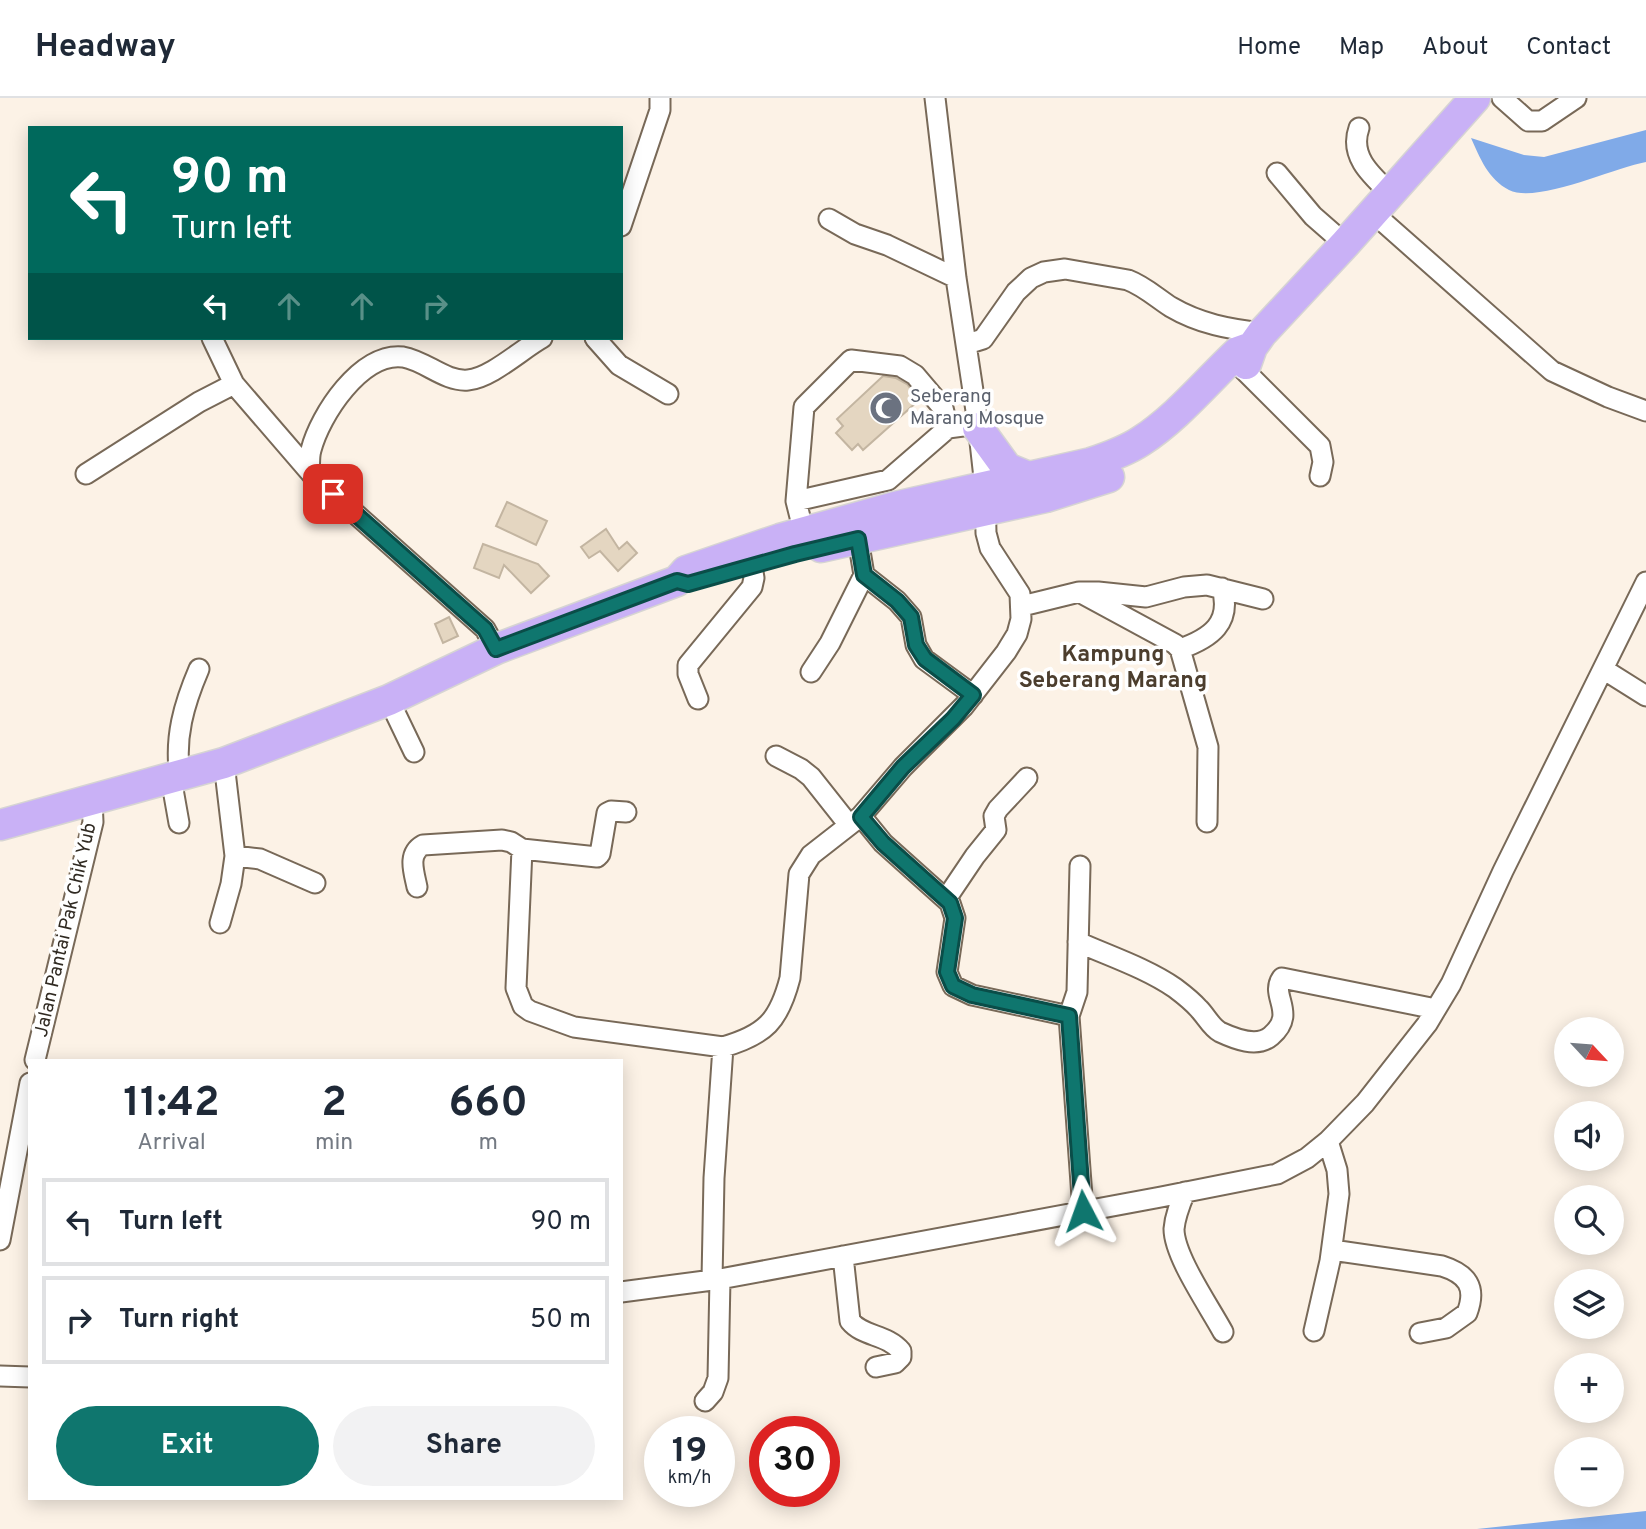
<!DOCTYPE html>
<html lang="en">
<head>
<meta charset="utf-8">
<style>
  body { margin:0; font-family:Overpass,sans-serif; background:#f2f2f3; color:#1f2937; height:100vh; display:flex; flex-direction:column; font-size:26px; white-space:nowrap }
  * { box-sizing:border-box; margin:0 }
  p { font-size:23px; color:#747a83 }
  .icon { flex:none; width:38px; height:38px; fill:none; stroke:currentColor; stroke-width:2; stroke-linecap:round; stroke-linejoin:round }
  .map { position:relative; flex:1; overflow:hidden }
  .details { position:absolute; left:28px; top:961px; width:595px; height:441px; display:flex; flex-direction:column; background:#fff; border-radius:0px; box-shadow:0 4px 18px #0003 }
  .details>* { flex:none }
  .banner { position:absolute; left:28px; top:28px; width:595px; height:214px; border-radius:0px; box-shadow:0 4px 18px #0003; background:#00695c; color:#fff; overflow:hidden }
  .needle { width:46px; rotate:116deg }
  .tools { position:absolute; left:1554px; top:919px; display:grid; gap:14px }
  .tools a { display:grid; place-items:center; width:70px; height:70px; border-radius:50%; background:#fff; box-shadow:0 4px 18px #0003; font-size:35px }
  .speed { position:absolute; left:644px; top:1318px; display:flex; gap:14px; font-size:35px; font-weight:700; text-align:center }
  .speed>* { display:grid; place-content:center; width:91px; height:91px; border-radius:50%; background:#fff; box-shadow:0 4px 18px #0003; line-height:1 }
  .speed small { font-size:18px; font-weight:400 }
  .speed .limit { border:10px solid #d22; background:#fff; color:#111 }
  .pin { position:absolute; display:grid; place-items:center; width:60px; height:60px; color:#fff; margin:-30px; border-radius:14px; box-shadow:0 4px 10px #0006 }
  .me { position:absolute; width:77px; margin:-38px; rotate:356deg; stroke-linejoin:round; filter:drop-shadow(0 0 5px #0008) }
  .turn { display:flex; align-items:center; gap:24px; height:147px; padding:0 28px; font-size:32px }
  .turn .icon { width:91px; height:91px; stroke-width:2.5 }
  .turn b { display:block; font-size:49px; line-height:60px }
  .lanes { display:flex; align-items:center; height:66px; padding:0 28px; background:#0003; justify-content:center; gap:35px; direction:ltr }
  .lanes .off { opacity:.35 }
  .eta { display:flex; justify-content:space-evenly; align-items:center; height:119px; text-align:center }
  .eta b { font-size:42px; font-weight:700; line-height:49px }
  .cta { display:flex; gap:14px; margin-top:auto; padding:14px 28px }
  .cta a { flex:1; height:80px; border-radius:42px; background:#0f766e; color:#fff; font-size:28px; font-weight:700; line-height:80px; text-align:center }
  .cta a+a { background:#f2f2f3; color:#1f2937 }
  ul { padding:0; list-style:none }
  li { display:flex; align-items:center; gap:21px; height:88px; margin:0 14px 10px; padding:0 14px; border:4px solid #e0e1e3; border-radius:0px }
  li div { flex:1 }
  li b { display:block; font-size:26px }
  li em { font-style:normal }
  header { display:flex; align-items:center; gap:42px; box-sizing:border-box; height:98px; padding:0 35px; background:#fff; border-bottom:2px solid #e0e1e3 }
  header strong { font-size:33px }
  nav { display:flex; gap:38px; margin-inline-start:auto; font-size:24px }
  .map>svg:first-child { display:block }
</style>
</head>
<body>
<header>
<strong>Headway</strong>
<nav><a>Home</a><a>Map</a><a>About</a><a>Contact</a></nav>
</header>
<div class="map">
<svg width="1646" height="1431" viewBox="0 0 1646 1431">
  <rect width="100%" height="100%" fill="#fcf2e6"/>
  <!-- water -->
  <path fill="#80aae8" d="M 1646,32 L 1646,64 C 1613,70 1537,106 1509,92 C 1488,81 1480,60 1471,40 L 1524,57 L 1544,59 Z
    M 1646,1413 L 1646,1431 L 1477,1431 Z"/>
  <!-- building -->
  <path fill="#e4d6c1" stroke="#c3b5a1" stroke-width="2" d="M 883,278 L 896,280 L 907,286 L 919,302 L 863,352 L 858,346 L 852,352 L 836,335 L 843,328 L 837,321 Z
    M 507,404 L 547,423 L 536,447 L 496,428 Z
    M 606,431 L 619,451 L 627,444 L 637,455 L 618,473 L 600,453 L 589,460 L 581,449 Z
    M 483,446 L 538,466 L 549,478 L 531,495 L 504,467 L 499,480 L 474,470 Z
    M 449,519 L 458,538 L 443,545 L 435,526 Z"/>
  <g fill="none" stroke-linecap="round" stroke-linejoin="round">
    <defs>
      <path id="minor" d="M 1502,0 L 1528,23 L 1542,23 L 1576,0
        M 1359,30 C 1349,58 1371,77 1390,95
        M 1277,75 L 1313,118 L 1345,146
        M 1372,114 L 1552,273 L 1608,299 L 1646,313
        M 829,121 L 855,136 L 887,147 L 956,180
        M 621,128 L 660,12 L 660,0
        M 212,240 L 234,286
        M 595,240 L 619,267 L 668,296
        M 967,246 L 983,241 L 1016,194 L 1031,180 L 1044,174 L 1065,171 L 1128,182 C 1144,188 1157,200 1171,209 C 1200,226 1229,231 1262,235
        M 1243,271 L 1320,348 L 1323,364 L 1320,378
        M 86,376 L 199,304 L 234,286 L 309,373
        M 796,403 L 888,382 L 948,330
        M 804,435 L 796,403 L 804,309 L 851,262 L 900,268 L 915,277 L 943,310 L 948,330 L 978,326
        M 858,441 L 864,477 L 897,503 L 911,519 L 916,547 L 924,561 L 973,597
        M 1079,494 L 1175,546 L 1180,551 L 1208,649 L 1207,724
        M 1022,508 L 1079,494 L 1098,494 L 1146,499 L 1184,489 L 1207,487 L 1263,501
        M 496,551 L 485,531 L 314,379 L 309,373 C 310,367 309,358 311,352 C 320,317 361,254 403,259 C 426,263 445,284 468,282 C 491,280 522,251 542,240
        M 1180,551 C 1211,540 1232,525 1222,490
        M 1603,571 L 1646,598
        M 811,574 L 830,545 L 864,477
        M 698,601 L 688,576 L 688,567 L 752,489 L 754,480 L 752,468
        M 389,602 L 414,654
        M 776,658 L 801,671 L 811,679 L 849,727
        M 180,678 C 174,640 184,606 199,571
        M 171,680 L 179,725
        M 861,718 L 883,745 L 950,805 L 955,820 L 947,874 L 953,888 L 972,897 L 1069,918 L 1083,1113
        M 522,751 L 516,890 L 523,908 L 530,913 L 574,929 L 723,949 C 765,937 779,923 790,880 L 799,776 L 811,757 L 861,718 L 903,669 L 964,608 L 1006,554 L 1017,536 L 1021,521 L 1020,496 L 990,450 L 986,435 L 985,389 L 978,326 L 956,180 L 935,0
        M 235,758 L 260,761 L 315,785
        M 417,789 C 414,774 407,756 423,747 L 502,742 L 511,744 L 522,751 L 597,759 L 600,756 L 607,715 L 611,713 L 626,714
        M 946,801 L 975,758 L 996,732 L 994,718 L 998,711 L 1027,680
        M 220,825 L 231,786 L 235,758 L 224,665
        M 1078,844 C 1109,858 1146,870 1175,890 C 1183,896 1192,903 1199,911 C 1206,918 1211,929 1220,934 C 1235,941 1257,950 1271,938 C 1298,915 1269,898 1282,880 L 1436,911
        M 1069,918 L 1077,894 L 1080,768
        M 35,962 L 93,724 L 92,702
        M 1185,1094 C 1180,1106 1175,1118 1174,1131 C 1174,1158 1209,1208 1223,1234
        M 0,1142 L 30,985
        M 1332,1152 L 1442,1168 C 1467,1176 1477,1189 1467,1215 L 1446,1230 L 1420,1235
        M 843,1158 L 850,1223 C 863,1239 887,1236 901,1253 L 901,1259 L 895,1265 L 876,1269
        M 712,1182 L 714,1080 L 723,949
        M 621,1194 L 720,1181 L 1161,1099 L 1277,1076 L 1307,1060 L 1328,1043 L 1365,1005 L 1427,926 L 1451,886 L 1503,773 L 1646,484
        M 1314,1233 L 1330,1163 L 1339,1096 L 1337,1072 L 1328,1043
        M 0,1278 L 30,1279
        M 705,1303 L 713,1294 L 718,1280 L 720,1181"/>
      <path id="highway" d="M 1246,266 L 1252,249 L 1262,235 L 1345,146 L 1475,0
        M 978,330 L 1007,370 L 1031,380
        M 821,449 L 1046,399 L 1109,379
        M 0,727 L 224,665 L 389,602 L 496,551 L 677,483 L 686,473 L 780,441 L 895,409 L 1091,365 C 1109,359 1126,353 1141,343 C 1177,320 1207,283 1238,254 L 1252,249"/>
    </defs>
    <!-- minor casing -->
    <use href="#minor" stroke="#786958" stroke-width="23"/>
    <!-- highway casing -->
    <use href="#highway" stroke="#d6d4d3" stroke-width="33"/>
    <!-- minor -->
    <use href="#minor" stroke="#fff" stroke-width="19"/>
    <!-- highway -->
    <use href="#highway" stroke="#c9b1f6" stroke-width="30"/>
  </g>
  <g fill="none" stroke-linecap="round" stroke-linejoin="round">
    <defs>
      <path id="route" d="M 333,396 L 485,531 L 496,551 L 677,483 L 688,486 L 795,456 L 858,441 L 864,477 L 897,503 L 911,519 L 916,547 L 925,561 L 973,597 L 953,621 L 903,669 L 861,719 L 883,745 L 950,805 L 955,820 L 947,874 L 953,888 L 972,897 L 1069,918 L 1083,1113"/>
    </defs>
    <!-- route casing -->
    <use href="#route" stroke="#0a4d48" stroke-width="18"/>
    <!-- route -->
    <use href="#route" stroke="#0f766e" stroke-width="12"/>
  </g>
  <!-- icons -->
  <defs>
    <symbol id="mosque-disc" viewBox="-11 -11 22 22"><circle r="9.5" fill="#6b7280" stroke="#fff"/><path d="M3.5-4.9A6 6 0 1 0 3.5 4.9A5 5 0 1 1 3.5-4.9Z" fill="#fff"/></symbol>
  </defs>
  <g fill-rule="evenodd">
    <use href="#mosque-disc" x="867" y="291" width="38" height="38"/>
  </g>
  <g text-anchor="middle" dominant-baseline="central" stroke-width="7" stroke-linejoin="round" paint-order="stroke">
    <!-- worship labels -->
    <g font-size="19" fill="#5b616d" stroke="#fff" text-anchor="start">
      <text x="910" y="299">Seberang<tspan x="910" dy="22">Marang Mosque</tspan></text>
    </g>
    <!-- street labels -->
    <g font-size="19" fill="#302a22" stroke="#fff">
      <text transform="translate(66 832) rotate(-77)">Jalan Pantai Pak Chik Yub</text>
    </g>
    <!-- quarter labels -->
    <g font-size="23" font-weight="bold" fill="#4c3e2e" stroke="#fff">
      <text x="1113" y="557">Kampung<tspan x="1113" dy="26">Seberang Marang</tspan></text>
    </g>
  </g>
</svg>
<div class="tools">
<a><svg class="needle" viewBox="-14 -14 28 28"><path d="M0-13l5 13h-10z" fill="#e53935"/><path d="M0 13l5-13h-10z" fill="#747a83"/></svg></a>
<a><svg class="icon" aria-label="sound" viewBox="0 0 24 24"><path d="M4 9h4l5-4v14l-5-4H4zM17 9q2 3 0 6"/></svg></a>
<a><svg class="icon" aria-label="search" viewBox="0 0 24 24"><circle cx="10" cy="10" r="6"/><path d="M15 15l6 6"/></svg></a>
<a><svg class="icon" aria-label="layers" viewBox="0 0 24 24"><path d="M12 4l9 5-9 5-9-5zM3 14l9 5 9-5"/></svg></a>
<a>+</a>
<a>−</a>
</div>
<div class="speed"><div>19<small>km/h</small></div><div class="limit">30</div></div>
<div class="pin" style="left:333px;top:396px;background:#d93025"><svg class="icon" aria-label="arrive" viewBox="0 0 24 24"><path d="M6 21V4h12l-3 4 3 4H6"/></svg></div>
<svg class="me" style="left:1083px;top:1113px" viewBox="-20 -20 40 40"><path d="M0-17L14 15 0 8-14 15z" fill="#0f766e" stroke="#fff" stroke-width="4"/></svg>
<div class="banner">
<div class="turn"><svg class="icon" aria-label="left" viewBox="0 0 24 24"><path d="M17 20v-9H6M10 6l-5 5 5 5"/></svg><div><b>90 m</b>Turn left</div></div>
<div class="lanes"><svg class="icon" aria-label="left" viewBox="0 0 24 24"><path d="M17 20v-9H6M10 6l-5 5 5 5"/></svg><svg class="icon off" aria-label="ahead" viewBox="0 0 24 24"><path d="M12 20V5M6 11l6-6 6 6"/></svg><svg class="icon off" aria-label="ahead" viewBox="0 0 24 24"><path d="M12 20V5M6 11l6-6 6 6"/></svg><svg class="icon off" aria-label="right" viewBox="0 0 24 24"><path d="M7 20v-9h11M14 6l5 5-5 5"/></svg></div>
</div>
<section class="details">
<div class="eta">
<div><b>11:42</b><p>Arrival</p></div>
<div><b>2</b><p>min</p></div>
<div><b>660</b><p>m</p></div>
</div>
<ul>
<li><svg class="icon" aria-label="left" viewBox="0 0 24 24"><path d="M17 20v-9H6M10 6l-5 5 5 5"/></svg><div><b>Turn left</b></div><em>90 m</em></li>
<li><svg class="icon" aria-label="right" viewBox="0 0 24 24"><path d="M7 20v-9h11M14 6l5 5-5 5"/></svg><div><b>Turn right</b></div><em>50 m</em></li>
</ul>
<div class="cta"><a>Exit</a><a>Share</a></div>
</section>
</div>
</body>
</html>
